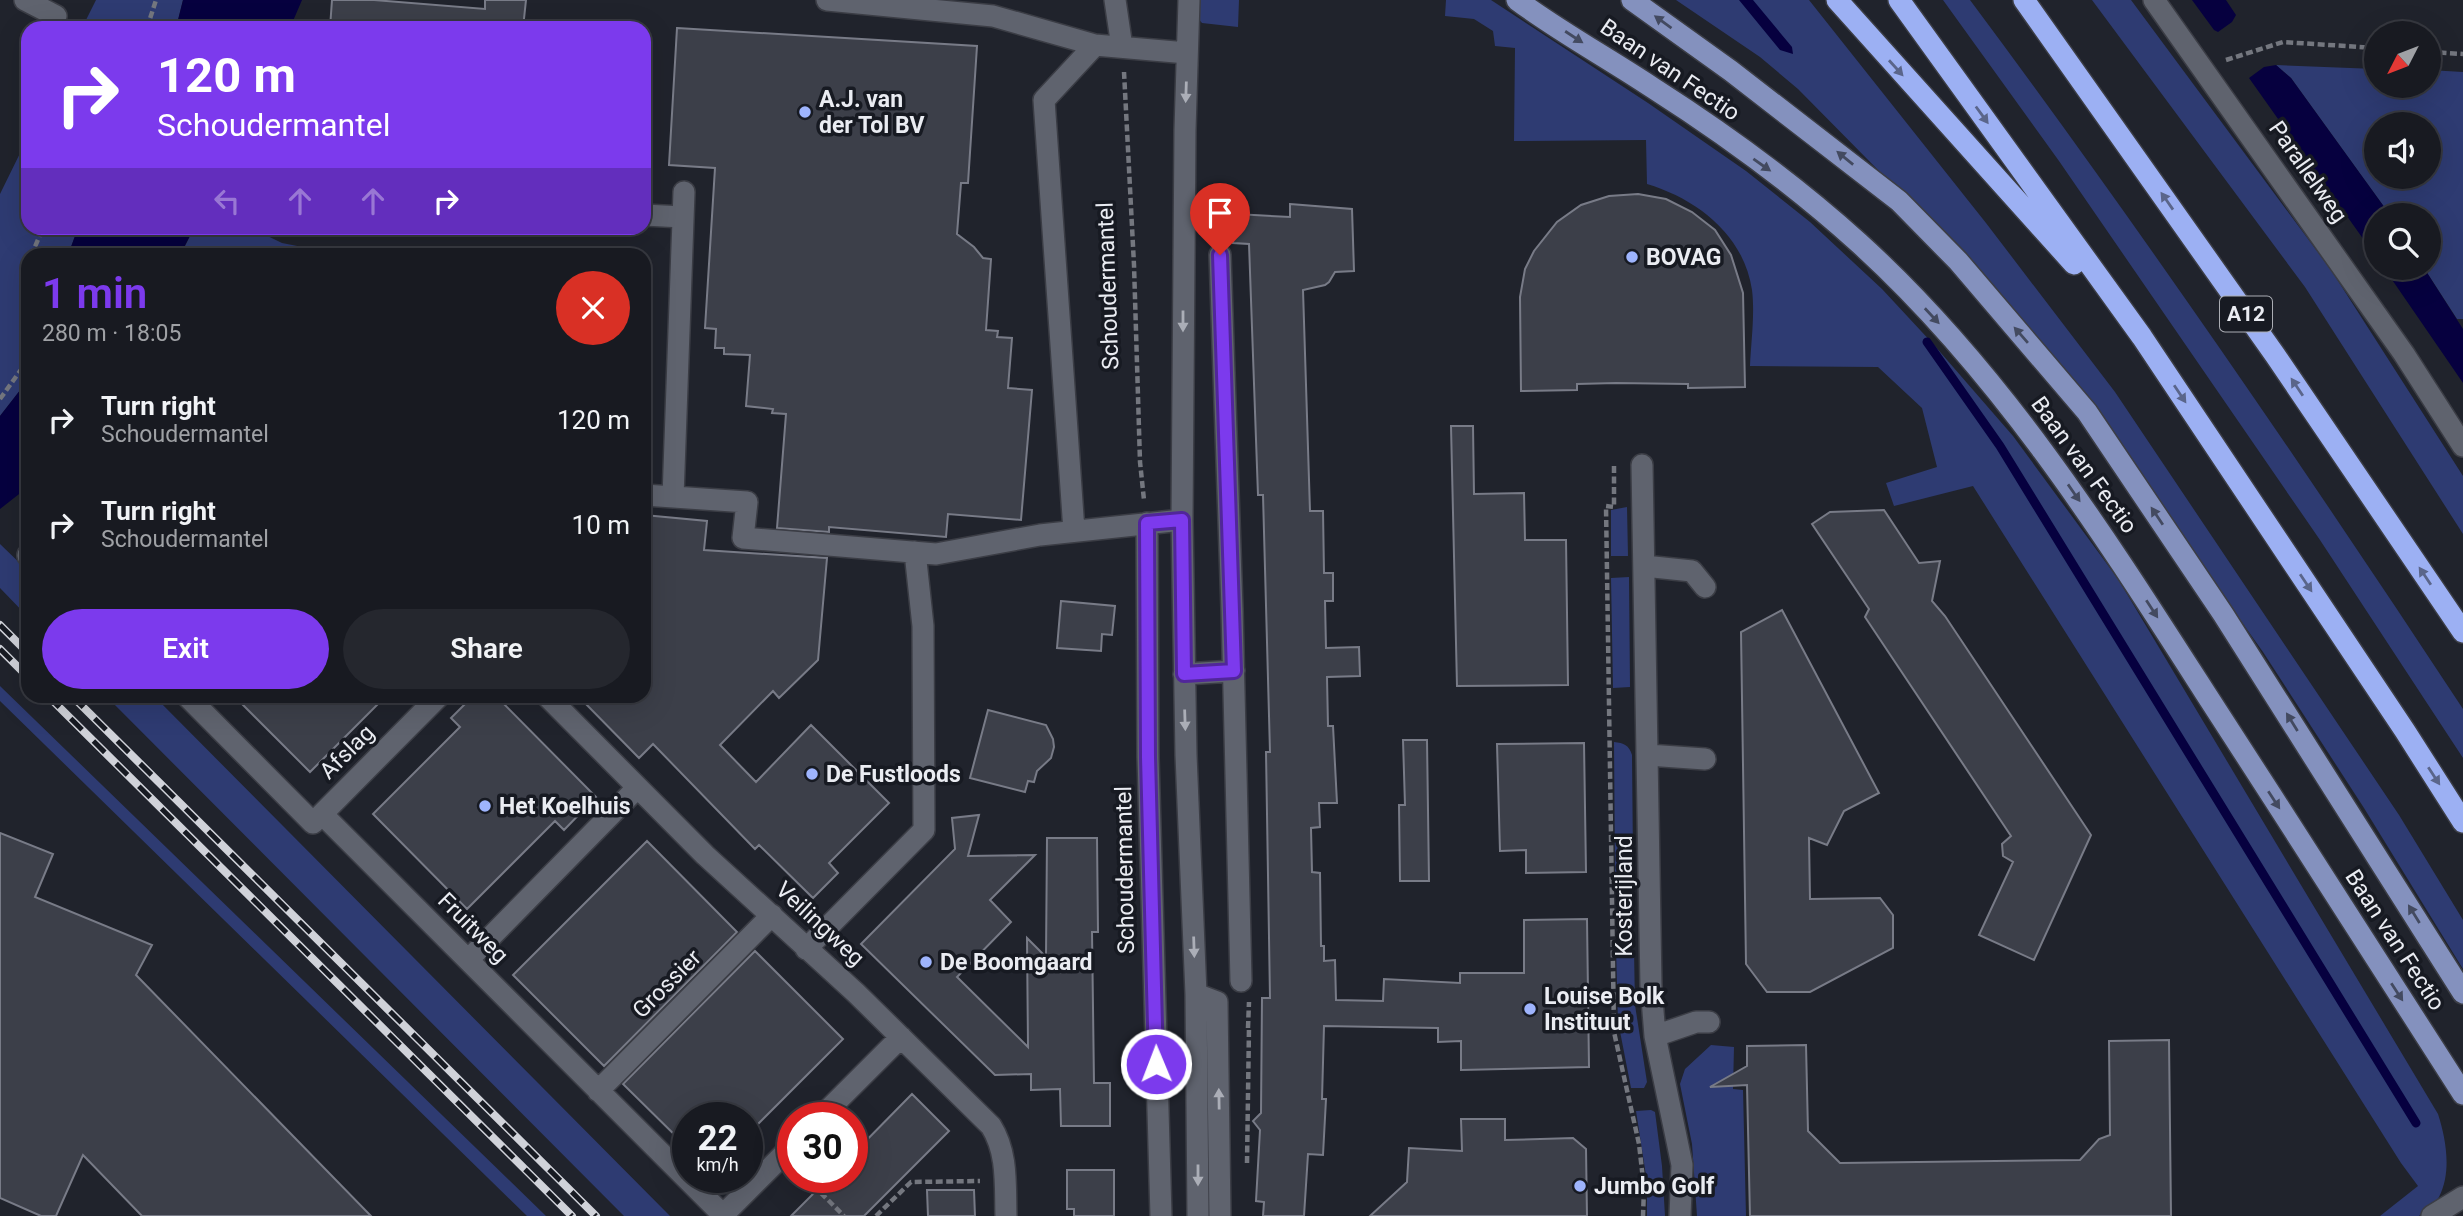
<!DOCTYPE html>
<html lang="en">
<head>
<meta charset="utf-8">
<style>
  body { margin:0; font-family:Roboto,sans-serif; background:#25272e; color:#f1f3f6; height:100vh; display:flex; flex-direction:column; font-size:26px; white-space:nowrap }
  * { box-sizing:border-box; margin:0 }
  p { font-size:23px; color:#9fa1a5 }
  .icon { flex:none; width:38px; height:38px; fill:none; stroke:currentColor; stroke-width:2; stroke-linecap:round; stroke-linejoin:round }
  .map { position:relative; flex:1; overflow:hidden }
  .drawer { position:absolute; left:21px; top:248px; width:630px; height:455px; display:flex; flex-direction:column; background:#181a21; border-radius:21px; box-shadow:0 7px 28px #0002,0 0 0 2px #36383f }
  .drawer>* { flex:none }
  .guide { position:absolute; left:21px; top:21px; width:630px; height:214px; border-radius:21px; box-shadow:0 7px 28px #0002,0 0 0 2px #36383f; background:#7c3aed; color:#fff; overflow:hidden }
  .needle { width:46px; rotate:228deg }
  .fabs { position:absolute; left:2364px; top:21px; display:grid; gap:14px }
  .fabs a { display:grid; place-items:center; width:77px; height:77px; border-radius:50%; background:#181a21; box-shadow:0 7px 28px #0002,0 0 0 2px #36383f; font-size:35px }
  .speed { position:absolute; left:672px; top:1102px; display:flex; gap:14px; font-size:35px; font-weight:700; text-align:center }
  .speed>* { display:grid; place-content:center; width:91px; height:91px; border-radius:50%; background:#181a21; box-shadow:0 7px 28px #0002,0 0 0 2px #36383f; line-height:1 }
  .speed small { font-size:18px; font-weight:400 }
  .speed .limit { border:10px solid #d22; background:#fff; color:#111 }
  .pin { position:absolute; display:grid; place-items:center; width:60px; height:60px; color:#fff; margin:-72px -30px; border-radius:50% 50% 50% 0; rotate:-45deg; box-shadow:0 0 7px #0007 }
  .pin .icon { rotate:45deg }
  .me { position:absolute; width:77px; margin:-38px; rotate:359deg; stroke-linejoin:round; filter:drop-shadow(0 0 5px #0008) }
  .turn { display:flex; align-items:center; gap:24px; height:147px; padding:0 21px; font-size:32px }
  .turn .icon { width:91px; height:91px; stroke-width:2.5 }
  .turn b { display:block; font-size:49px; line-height:60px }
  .lanes { display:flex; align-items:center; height:66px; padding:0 21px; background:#0003; justify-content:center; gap:35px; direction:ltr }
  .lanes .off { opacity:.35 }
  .round { display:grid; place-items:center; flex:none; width:74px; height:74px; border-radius:37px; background:#25272e }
  .headline { display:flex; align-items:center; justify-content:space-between; height:119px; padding:0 21px }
  h1 { font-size:42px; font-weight:600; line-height:52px; color:#7c3aed }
  .button { display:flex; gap:14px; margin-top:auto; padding:14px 21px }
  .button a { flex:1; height:80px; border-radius:42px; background:#7c3aed; color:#fff; font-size:28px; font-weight:600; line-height:80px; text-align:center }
  .button a+a { background:#25272e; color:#f1f3f6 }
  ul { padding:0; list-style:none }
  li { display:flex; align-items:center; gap:21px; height:105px; padding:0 21px }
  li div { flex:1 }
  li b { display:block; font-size:26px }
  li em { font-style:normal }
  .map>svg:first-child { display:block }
</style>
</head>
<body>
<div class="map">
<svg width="2463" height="1216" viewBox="0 0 2463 1216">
  <rect width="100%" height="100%" fill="#20232c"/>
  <!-- green -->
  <path fill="#2e3b72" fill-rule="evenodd" d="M 96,0 L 183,0 L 176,28 L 82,28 Z
    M 1198,0 L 1239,0 L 1238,27 L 1202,23 L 1197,17 Z
    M 1446,0 L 1491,0 L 1648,103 L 1746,171 L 1810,222 L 1882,289 L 1934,345 L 2013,436 L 2118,579 L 2438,1114 C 2446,1139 2452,1172 2439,1197 C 2435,1204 2425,1210 2419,1216 L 2380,1216 L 2418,1186 L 2401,1163 L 1973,486 L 1894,506 L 1886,483 L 1937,467 L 1922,408 L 1878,367 L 1750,366 C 1751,342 1755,314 1752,290 C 1744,235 1697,199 1647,184 L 1646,140 L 1514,141 L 1515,48 L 1495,46 L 1493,31 L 1474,19 L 1445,16 Z
    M 1676,0 L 1809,0 L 1986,223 L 2115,392 L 2399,815 L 2463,920 L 2463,969 L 2364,808 L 2263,652 L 2165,514 L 1957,250 L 1798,89 L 1760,57 Z
    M 1943,0 L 1970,0 C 2142,231 2305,469 2463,709 L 2463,758 L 2320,540 L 2059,161 Z
    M 2092,0 L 2131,0 L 2331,270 L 2463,476 L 2463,534 L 2305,287 Z
    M 2276,65 L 2376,69 L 2376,86 L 2429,86 L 2429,70 L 2463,72 L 2463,319 L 2457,319 L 2424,268 L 2429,268 L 2429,215 L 2390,215 L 2291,78 ZM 2376,124 L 2429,124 L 2429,177 L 2376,177 Z
    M 28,137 L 28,228 L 78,228 L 68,255 L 28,256 L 28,380 L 0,416 L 0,194 Z
    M 194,228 L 251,228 L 282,243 L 343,255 L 180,256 Z
    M 1627,507 L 1628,556 L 1611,556 L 1611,510 Z
    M 0,544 L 28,571 L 28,617 L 0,588 Z
    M 1629,577 L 1630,687 L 1613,688 L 1611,578 Z
    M 0,686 L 546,1216 L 527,1216 L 0,701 Z
    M 107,697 L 155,697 L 670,1216 L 624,1216 Z
    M 1614,742 C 1624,743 1629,745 1632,755 L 1633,860 L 1628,870 L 1615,872 Z
    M 1616,947 L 1634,950 L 1635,1005 L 1647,1082 L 1644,1088 L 1631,1088 L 1618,1021 Z
    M 1711,1045 L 1734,1047 L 1733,1089 L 1743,1090 L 1746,1216 L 1697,1216 L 1692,1144 L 1680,1084 L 1685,1069 Z
    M 1651,1110 L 1655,1112 L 1662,1166 L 1665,1216 L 1647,1216 L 1647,1182 L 1636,1111 Z"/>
  <!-- water -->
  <path fill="#06003f" d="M 183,0 L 302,0 L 290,28 L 176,28 Z
    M 1739,0 L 1753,0 L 1792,47 L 1793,54 L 1780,50 Z
    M 2192,0 L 2226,0 L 2236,15 L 2232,22 L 2218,32 L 2214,30 Z
    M 2276,65 L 2291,78 L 2390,215 L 2376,215 L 2376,257 L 2249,78 L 2264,67 Z
    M 78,228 L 194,228 L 180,255 L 68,255 Z
    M 2384,268 L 2424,268 L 2463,329 L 2463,383 Z
    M 28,380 L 28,487 L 0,509 L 0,416 Z"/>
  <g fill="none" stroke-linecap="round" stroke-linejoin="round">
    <!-- stream -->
    <path stroke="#06003f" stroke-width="9" d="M 1927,342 L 2000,446 L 2416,1123"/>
  </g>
  <!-- building -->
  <path fill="#3c3f49" stroke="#787b87" stroke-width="2" d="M 332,0 L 374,0 L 485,9 L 485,0 L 526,0 L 523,28 L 330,28 Z
    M 677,28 L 977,46 L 968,183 L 961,183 L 957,234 L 974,247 L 983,258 L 991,259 L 986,330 L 998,331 L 997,337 L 1012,338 L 1008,388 L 1032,390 L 1021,520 L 948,514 L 946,537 L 829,527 L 829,532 L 777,528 L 786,414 L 772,413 L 773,409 L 746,406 L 750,355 L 724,354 L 724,348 L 715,348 L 716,329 L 705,328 L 715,168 L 669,165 Z
    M 1638,194 L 1666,199 L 1692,212 L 1715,230 L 1731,255 L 1743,293 L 1745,387 L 1688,388 L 1688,384 L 1616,383 L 1577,384 L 1577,390 L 1521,391 L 1520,297 L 1525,269 L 1534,251 L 1557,222 L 1581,205 L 1609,196 Z
    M 1290,204 L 1352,209 L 1354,271 L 1335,272 L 1329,282 L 1325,285 L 1303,290 L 1310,511 L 1323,511 L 1324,573 L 1333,573 L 1333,601 L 1325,601 L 1326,648 L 1359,647 L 1360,676 L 1327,677 L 1328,726 L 1333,726 L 1337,803 L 1319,803 L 1320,827 L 1311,828 L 1312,872 L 1320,873 L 1321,946 L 1324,946 L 1324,961 L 1335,960 L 1336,1000 L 1383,1001 L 1384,979 L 1460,983 L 1460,973 L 1524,973 L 1524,920 L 1587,919 L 1589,1067 L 1461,1070 L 1461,1041 L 1438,1042 L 1438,1028 L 1324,1026 L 1322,1099 L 1326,1099 L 1323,1155 L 1308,1154 L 1304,1216 L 1263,1216 L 1264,1202 L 1256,1201 L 1260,1130 L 1253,1121 L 1261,1113 L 1262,998 L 1270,998 L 1266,752 L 1270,752 L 1263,495 L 1258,495 L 1249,244 L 1233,243 L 1236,214 L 1290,217 Z
    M 1451,426 L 1473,426 L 1474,494 L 1524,493 L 1525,540 L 1566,540 L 1568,685 L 1457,686 Z
    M 1884,510 L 1919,563 L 1940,561 L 1932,601 L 1945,616 L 2091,835 L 2034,960 L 1979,935 L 2013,862 L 2003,856 L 2002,844 L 2011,836 L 1865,617 L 1869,609 L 1812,524 L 1830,512 Z
    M 644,515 L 707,521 L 704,550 L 827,558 L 818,660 L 779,698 L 773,691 L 720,745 L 756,782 L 811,725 L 889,803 L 829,863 L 838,873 L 813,898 L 759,845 L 755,849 L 653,744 L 639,758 L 578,696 L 644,696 Z
    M 1061,601 L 1115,606 L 1112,635 L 1102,634 L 1101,651 L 1057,648 Z
    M 1782,610 L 1879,793 L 1844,811 L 1827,845 L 1809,838 L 1810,899 L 1880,898 L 1893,915 L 1893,948 L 1810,992 L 1767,992 L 1746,964 L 1741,632 Z
    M 234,696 L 386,696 L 310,772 Z
    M 473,696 L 496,696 L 596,797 L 564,830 L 555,821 L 467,909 L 373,814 L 460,727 L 451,718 Z
    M 988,710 L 1046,725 L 1053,739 L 1054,747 L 1051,758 L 1037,771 L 1034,782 L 1028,781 L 1025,792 L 970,778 Z
    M 1403,740 L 1427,740 L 1429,881 L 1400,881 L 1399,805 L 1405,805 Z
    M 1584,743 L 1586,872 L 1526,873 L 1526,850 L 1500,851 L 1497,744 Z
    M 979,815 L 968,856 L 1035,855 L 990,900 L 1011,922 L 957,977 L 1028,1047 L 1027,938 L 1046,957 L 1047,838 L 1097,838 L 1098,932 L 1092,932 L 1094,1083 L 1110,1083 L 1110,1126 L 1061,1126 L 1060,1089 L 1031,1090 L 1031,1074 L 995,1075 L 861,944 L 955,849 L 952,818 Z
    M 0,833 L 53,854 L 35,897 L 152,945 L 136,975 L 371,1216 L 142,1216 L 83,1155 L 56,1216 L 41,1216 L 0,1198 Z
    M 647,841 L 737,932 L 604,1066 L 513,975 Z
    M 755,951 L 843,1039 L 747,1135 L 747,1118 L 688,1118 L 688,1148 L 623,1084 Z
    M 2169,1040 L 2171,1216 L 1750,1216 L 1747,1085 L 1710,1087 L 1747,1066 L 1747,1046 L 1806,1045 L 1808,1131 L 1840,1163 L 2080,1160 L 2099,1139 L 2110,1135 L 2109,1041 Z
    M 912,1094 L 949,1131 L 864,1216 L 791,1216 L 829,1178 L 852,1178 L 852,1155 Z
    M 1461,1119 L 1505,1119 L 1505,1140 L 1573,1138 L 1586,1149 L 1587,1216 L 1370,1216 L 1407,1182 L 1409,1148 L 1462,1151 Z
    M 1067,1170 L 1114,1170 L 1114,1216 L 1074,1216 L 1074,1209 L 1067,1209 Z
    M 927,1190 L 974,1190 L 975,1216 L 928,1216 Z"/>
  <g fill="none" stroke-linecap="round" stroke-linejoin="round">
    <defs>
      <path id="minor" d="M 25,0 L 56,16
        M 827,0 L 993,16 L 1095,45 L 1187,53
        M 1115,0 L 1122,47
        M 1189,0 L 1185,130 L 1182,520 L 1186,755 L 1196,994 L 1198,1216
        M 2154,0 L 2404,354 L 2463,446
        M 644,215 L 683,217
        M 1220,255 L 1232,609 L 1241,981
        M 1642,465 L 1651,986 L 1655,1036 L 1682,1165 L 1680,1216
        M 644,495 L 747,502 L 743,538 L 936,554 L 1040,535 L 1182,520
        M 673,497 L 684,192
        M 1147,523 L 1148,757 L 1161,1216
        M 1074,531 L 1044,100 L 1095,45
        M 28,555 L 28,556
        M 1644,566 L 1692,571 L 1705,587
        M 1184,674 L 1234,671
        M 187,696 L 313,823 L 322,814 L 723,1215 L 793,1145
        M 547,696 L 705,855 L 856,993 L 991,1126 C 1008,1153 1005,1185 1006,1216
        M 1648,755 L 1705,759
        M 322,814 L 439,696
        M 806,949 L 924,830 L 923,626 L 915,552
        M 468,960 L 637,788
        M 1196,994 L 1217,1002 L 1220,1216
        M 1655,1036 L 1696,1022 L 1709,1022
        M 598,1091 L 772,915
        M 820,1118 L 901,1037
        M 2432,1216 L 2463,1197"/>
      <path id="major" d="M 1517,0 C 1560,32 1608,58 1653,88 C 1725,134 1796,186 1859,243 C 2000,371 2102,532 2204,691 C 2291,825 2377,960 2463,1094
        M 1632,0 L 1731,71 L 1899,201 L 1958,261 L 2087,412 L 2223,614 L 2463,993"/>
      <path id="highway" d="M 1837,0 L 2074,264
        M 1899,0 L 2142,337 L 2405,731 L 2463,822
        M 2024,0 L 2275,355 L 2463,632"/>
    </defs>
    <!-- minor casing -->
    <use href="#minor" stroke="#3b3d45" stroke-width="24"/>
    <!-- major casing -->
    <use href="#major" stroke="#3b3d45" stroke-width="24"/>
    <!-- highway casing -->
    <use href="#highway" stroke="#3b3d45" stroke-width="24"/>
    <!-- path -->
    <path stroke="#74777f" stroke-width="4.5" stroke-dasharray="7 3.5" stroke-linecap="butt" d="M 147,28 L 156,0
      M 2429,52 L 2463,54
      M 2226,60 L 2283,42 L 2376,48
      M 1124,72 L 1134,265 L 1140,462 L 1144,500
      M 31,256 L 43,228
      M 0,399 L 28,360
      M 1614,466 L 1614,507 L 1606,506 L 1614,1032 L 1639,1144 L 1644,1188 L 1643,1216
      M 1248,1028 L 1249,1002
      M 1247,1163 L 1249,1027
      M 806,1178 L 844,1216
      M 876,1216 L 911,1182 L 980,1181"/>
    <!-- minor -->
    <use href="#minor" stroke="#5f636e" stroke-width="21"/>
    <!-- major -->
    <use href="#major" stroke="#8491be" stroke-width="21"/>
    <!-- highway -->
    <use href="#highway" stroke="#9cb0f3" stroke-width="21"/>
    <defs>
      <path id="rail" d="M 0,625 L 28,653
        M 0,649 L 28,677
        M 48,696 L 572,1216
        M 72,696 L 596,1216"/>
    </defs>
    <!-- rail casing -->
    <use href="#rail" stroke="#d0d2d9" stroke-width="8"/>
    <!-- rail -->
    <use href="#rail" stroke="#171a22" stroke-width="5" stroke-dasharray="16" stroke-linecap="butt"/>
  </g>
  <!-- one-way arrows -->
  <defs><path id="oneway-solid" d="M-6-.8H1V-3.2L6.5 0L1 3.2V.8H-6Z" transform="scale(1.75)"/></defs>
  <g fill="#434a60">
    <use href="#oneway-solid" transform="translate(1663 22) rotate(-144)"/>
    <use href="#oneway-solid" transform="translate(1574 37) rotate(33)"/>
    <use href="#oneway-solid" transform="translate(1845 158) rotate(-141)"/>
    <use href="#oneway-solid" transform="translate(1762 165) rotate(35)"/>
    <use href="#oneway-solid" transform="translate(1932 316) rotate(47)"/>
    <use href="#oneway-solid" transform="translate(2021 335) rotate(-131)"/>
    <use href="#oneway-solid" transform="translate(2074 493) rotate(55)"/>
    <use href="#oneway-solid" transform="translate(2157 516) rotate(-124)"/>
    <use href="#oneway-solid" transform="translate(2152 609) rotate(57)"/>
    <use href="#oneway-solid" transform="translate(2292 722) rotate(-122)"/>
    <use href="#oneway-solid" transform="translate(2274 800) rotate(57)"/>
    <use href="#oneway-solid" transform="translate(2414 914) rotate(-122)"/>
    <use href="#oneway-solid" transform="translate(2397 992) rotate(57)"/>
  </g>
  <g fill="#5a658a">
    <use href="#oneway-solid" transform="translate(1896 68) rotate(48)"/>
    <use href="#oneway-solid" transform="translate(1982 115) rotate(54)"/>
    <use href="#oneway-solid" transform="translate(2167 201) rotate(-125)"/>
    <use href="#oneway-solid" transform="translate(2297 387) rotate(-124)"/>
    <use href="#oneway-solid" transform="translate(2180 394) rotate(56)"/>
    <use href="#oneway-solid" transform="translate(2425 576) rotate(-124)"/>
    <use href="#oneway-solid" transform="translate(2306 583) rotate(56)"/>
    <use href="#oneway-solid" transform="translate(2434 776) rotate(57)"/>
  </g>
  <g fill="#abaeb7">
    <use href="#oneway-solid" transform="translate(1186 92) rotate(92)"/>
    <use href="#oneway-solid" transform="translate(1183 321) rotate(90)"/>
    <use href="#oneway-solid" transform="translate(1185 720) rotate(88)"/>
    <use href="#oneway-solid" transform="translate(1194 947) rotate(88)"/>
    <use href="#oneway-solid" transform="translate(1219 1099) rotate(-91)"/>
    <use href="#oneway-solid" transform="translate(1198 1175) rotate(90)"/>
  </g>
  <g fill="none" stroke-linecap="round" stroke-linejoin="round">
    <defs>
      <path id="route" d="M 1156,1064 L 1148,757 L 1147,523 L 1182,520 L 1184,674 L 1234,671 L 1220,255"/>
    </defs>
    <!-- route casing -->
    <use href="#route" stroke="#51269a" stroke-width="18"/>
    <!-- route -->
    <use href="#route" stroke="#7c3aed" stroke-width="12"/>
  </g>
  <!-- markers -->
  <g fill="#9eb4fd" stroke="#171a22" stroke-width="2.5">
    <circle cx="805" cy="112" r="7"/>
    <circle cx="1632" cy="257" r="7"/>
    <circle cx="812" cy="774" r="7"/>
    <circle cx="485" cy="806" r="7"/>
    <circle cx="926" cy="962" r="7"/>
    <circle cx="1530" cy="1009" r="7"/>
    <circle cx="1580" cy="1186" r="7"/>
  </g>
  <g text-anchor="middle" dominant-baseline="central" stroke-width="7" stroke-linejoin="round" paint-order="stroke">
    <!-- shield labels -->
    <rect fill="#171a22" stroke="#abadb4" stroke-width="2" x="2220" y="296.5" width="52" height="35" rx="5"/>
    <g font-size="21" font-weight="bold" fill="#eaecf2">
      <text x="2246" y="314">A12</text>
    </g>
    <!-- street labels -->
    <g font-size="23" fill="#eaecf2" stroke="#171a22">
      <text transform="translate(1670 70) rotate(34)">Baan van Fectio</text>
      <text transform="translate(2308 172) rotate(55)">Parallelweg</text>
      <text transform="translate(1108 286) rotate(-92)">Schoudermantel</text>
      <text transform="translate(2084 465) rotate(54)">Baan van Fectio</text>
      <text transform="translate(347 752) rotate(-45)">Afslag</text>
      <text transform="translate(1125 870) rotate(-91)">Schoudermantel</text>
      <text transform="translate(1624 896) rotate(-90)">Kosterijland</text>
      <text transform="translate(820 924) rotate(43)">Veilingweg</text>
      <text transform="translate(473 928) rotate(45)">Fruitweg</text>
      <text transform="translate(2395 940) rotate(57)">Baan van Fectio</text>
      <text transform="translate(667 984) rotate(-45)">Grossier</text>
    </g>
    <!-- poi labels -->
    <g font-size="23" font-weight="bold" fill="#eaecf2" stroke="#171a22" text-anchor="start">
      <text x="819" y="99">A.J. van<tspan x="819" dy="26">der Tol BV</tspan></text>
      <text x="1646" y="257">BOVAG</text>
      <text x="826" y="774">De Fustloods</text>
      <text x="499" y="806">Het Koelhuis</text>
      <text x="940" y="962">De Boomgaard</text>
      <text x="1544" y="996">Louise Bolk<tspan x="1544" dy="26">Instituut</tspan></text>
      <text x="1594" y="1186">Jumbo Golf</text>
    </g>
  </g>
</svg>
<div class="fabs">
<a><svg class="needle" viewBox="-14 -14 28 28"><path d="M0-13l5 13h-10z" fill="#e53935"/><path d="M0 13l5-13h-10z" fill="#9fa1a5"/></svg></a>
<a><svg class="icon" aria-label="sound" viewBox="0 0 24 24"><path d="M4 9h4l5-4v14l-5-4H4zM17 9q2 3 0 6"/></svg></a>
<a><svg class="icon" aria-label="search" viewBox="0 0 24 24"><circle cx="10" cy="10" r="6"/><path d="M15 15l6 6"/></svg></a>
</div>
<div class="speed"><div>22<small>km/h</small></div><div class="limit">30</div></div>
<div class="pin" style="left:1220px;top:255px;background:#d93025"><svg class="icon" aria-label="arrive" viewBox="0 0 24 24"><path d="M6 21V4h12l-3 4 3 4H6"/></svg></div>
<svg class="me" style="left:1156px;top:1064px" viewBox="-20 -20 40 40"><circle r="17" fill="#7c3aed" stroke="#fff" stroke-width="3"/><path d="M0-11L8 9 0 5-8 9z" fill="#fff"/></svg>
<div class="guide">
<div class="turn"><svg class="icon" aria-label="right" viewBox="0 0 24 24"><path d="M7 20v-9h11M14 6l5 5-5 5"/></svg><div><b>120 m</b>Schoudermantel</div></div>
<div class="lanes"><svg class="icon off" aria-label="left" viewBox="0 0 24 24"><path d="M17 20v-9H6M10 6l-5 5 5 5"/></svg><svg class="icon off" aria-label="ahead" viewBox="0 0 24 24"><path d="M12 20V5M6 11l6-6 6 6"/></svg><svg class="icon off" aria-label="ahead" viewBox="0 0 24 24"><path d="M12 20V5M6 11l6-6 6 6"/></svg><svg class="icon" aria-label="right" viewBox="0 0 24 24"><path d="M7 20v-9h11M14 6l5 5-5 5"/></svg></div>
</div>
<section class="drawer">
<div class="headline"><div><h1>1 min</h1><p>280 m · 18:05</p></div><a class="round" style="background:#d93025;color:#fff"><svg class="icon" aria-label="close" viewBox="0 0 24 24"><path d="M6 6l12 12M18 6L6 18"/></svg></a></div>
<ul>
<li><svg class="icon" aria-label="right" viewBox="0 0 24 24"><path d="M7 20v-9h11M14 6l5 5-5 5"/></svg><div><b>Turn right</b><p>Schoudermantel</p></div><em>120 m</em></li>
<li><svg class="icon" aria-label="right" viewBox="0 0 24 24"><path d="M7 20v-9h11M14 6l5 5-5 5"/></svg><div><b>Turn right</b><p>Schoudermantel</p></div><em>10 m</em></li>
</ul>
<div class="button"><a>Exit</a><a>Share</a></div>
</section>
</div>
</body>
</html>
